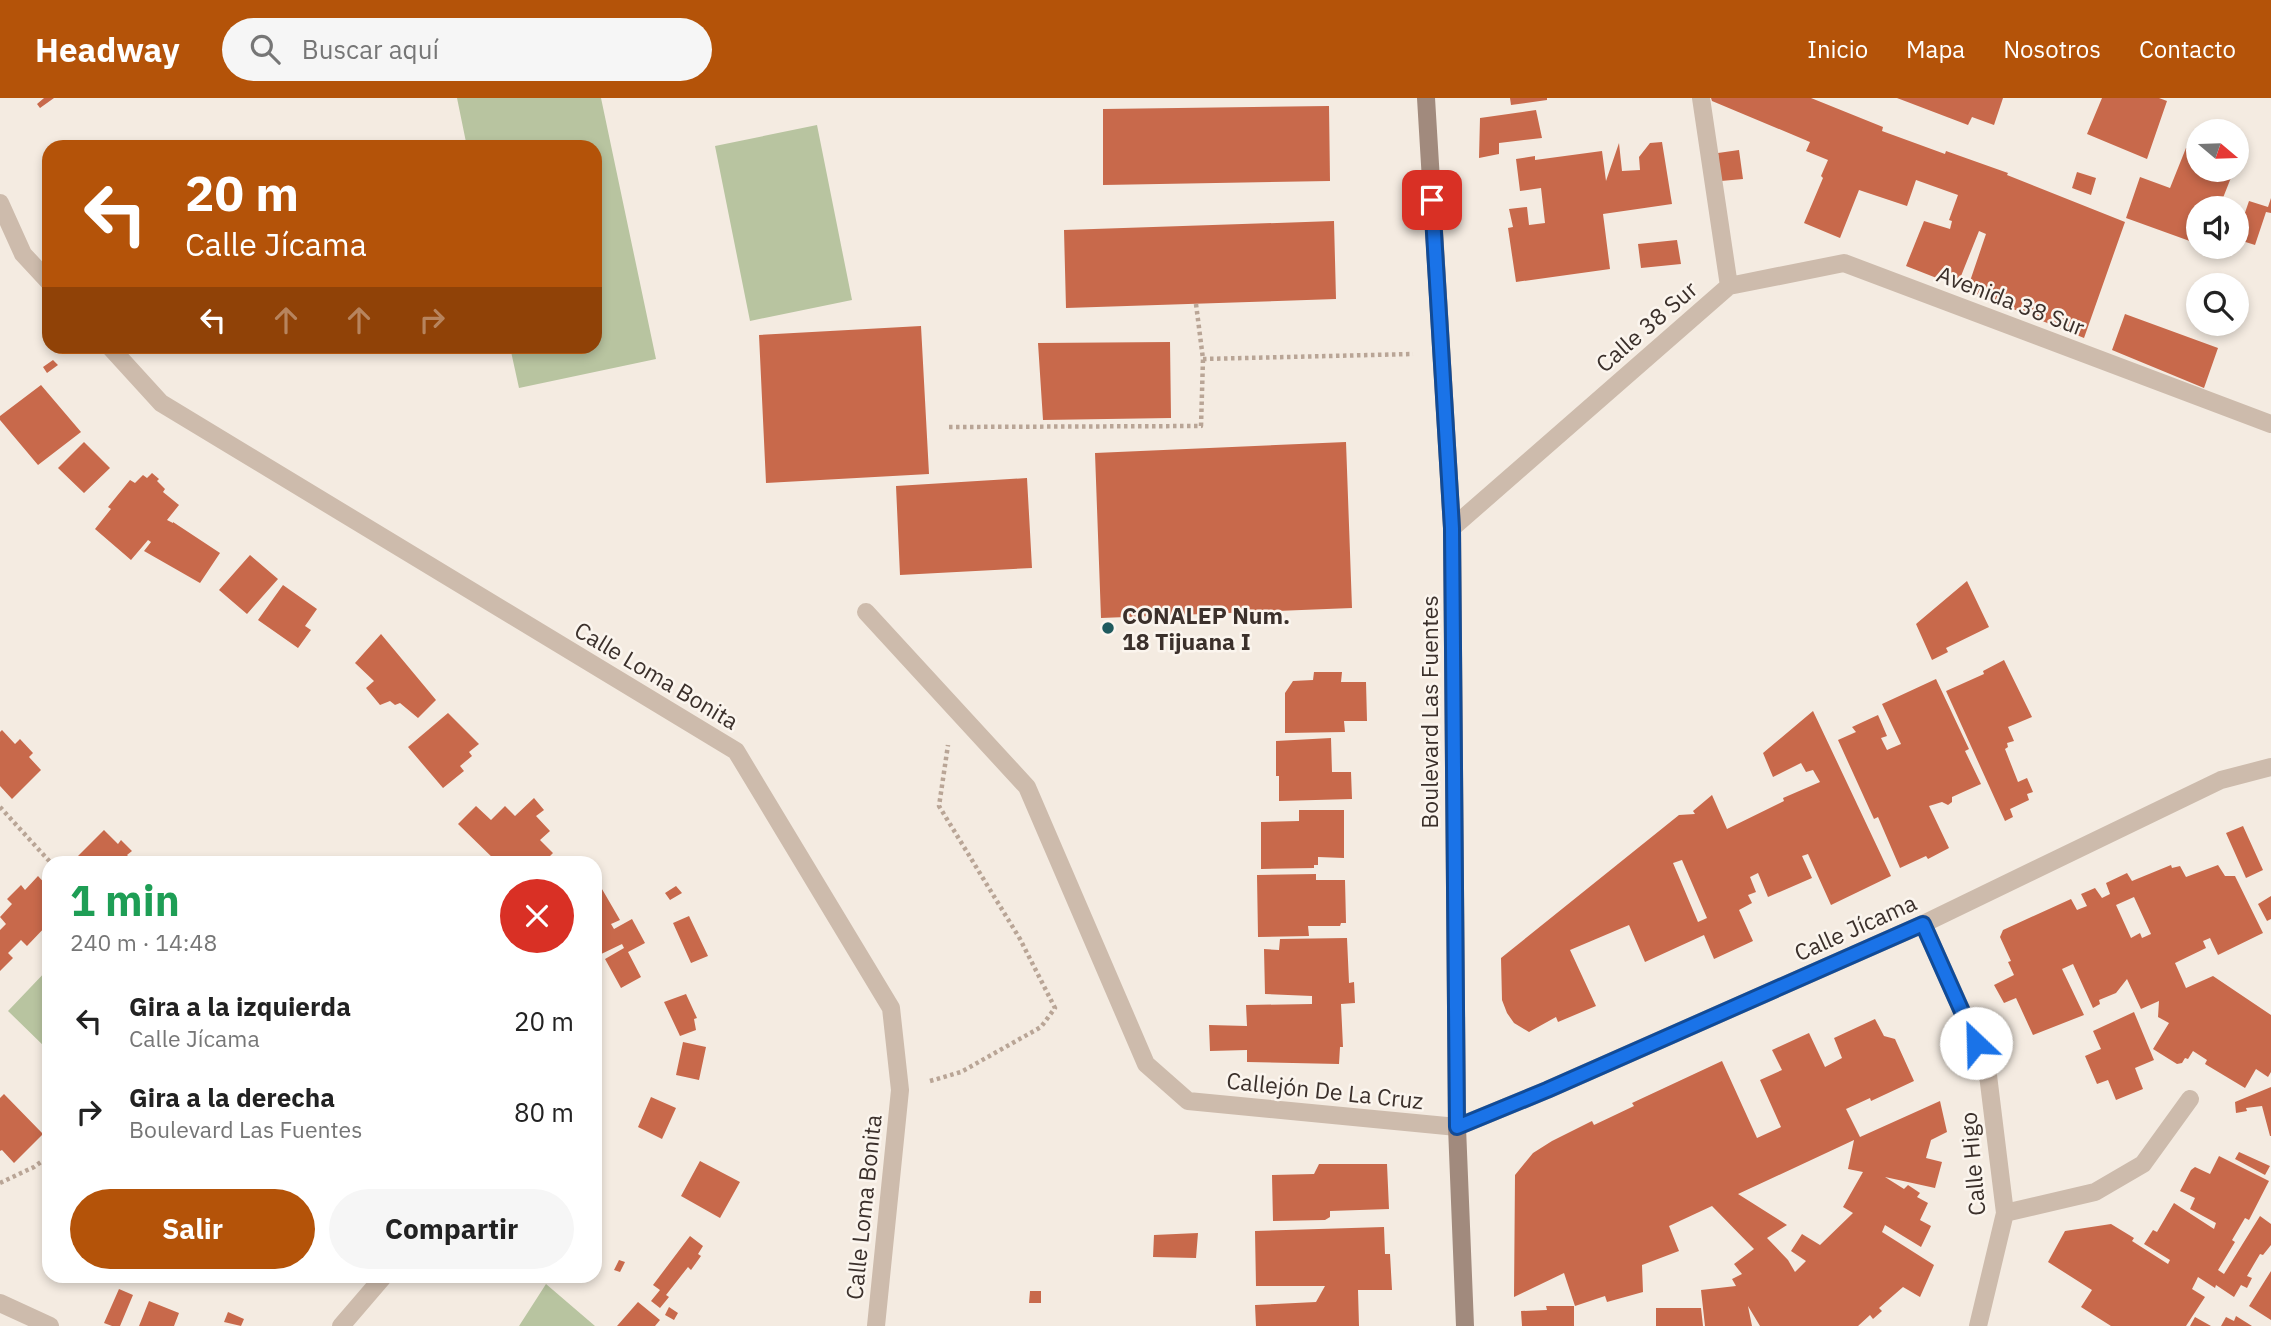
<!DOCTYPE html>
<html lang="es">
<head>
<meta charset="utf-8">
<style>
  body { margin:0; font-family:"IBM Plex Sans",sans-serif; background:#f6f6f6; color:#222; height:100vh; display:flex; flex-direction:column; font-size:26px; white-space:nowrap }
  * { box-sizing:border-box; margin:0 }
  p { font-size:23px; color:#767676 }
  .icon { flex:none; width:38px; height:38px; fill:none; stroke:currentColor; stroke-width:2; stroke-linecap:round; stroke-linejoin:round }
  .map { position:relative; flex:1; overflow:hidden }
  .panel { position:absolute; left:42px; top:758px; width:560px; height:427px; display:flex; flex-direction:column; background:#fff; border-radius:21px; box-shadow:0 4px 10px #0003 }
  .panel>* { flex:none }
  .guide { position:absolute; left:42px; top:42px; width:560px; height:214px; border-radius:21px; box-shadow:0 4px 10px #0003; background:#b45309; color:#fff; overflow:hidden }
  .needle { width:46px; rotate:109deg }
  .controls { position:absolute; left:2186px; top:21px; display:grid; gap:14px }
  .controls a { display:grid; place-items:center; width:63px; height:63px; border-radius:50%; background:#fff; box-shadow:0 4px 10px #0003; font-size:35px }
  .pin { position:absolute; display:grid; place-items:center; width:60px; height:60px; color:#fff; margin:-30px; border-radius:14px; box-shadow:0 4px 10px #0006 }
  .me { position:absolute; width:77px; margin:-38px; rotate:336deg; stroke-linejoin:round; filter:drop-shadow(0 0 5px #0008) }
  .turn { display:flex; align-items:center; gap:24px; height:147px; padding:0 28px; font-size:32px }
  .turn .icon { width:91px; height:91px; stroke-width:2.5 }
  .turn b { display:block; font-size:49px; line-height:60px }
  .lanes { display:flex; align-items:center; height:66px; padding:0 28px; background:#0003; justify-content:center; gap:35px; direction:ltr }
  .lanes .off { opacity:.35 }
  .round { display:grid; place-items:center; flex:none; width:74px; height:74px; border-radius:37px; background:#f6f6f6 }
  .summary { display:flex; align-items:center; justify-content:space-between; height:119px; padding:0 28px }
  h1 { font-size:42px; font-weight:700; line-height:52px; color:#1e9e55 }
  .action { display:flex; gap:14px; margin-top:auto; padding:14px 28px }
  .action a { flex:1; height:80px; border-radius:42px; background:#b45309; color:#fff; font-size:28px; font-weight:700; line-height:80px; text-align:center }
  .action a+a { background:#f6f6f6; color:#222 }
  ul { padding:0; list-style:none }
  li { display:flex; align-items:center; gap:21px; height:91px; padding:0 28px }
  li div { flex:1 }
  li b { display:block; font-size:26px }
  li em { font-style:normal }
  header { display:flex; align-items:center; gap:42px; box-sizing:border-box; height:98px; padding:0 35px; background:#b45309; color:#fff }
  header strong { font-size:33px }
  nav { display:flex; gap:38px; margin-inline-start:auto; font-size:24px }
  .search { width:490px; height:63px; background:#f6f6f6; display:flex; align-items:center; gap:18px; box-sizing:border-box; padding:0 24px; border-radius:38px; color:#767676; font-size:26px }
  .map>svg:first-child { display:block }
</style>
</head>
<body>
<header>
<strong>Headway</strong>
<div class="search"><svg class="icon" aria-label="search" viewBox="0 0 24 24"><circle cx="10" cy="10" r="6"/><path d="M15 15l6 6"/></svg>Buscar aquí</div>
<nav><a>Inicio</a><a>Mapa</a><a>Nosotros</a><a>Contacto</a></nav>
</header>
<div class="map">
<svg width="2271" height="1228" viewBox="0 0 2271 1228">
  <rect width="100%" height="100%" fill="#f4ebe1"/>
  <!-- green -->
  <path fill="#b8c4a0" d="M 457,0 L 601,0 L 656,261 L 519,290 L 510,249 L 595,248 L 595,49 L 467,49 Z
    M 817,27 L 852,202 L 750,223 L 715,48 Z
    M 49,870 L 49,953 L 8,913 Z
    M 546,1186 L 595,1228 L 519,1228 Z"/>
  <!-- building -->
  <path fill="#c8694b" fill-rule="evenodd" d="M 44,0 L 54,0 L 40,10 L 37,6 Z
    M 1510,0 L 1547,0 L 1547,2 L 1511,7 Z
    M 1711,0 L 1811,0 L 1883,29 L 1882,33 L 1945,56 L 1946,53 L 2008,75 L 2007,77 L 2125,124 L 2084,240 L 1967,192 L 1986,136 L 1979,133 L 1957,188 L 1906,168 L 1924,123 L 1950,131 L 1952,123 L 1949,122 L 1958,97 L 1916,82 L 1907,108 L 1859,92 L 1840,140 L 1804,125 L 1823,80 L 1821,78 L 1828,62 L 1806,53 L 1810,44 L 1712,3 Z
    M 1897,0 L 2003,0 L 1994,27 L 1972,19 L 1968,27 Z
    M 2102,0 L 2159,0 L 2167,3 L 2147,61 L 2087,36 Z
    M 1329,8 L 1330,83 L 1103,87 L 1103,11 Z
    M 1536,12 L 1542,40 L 1499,45 L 1499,56 L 1479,60 L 1480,20 Z
    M 1662,44 L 1672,106 L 1603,116 L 1610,171 L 1516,184 L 1508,130 L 1513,129 L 1509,111 L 1527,109 L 1529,127 L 1545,125 L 1541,90 L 1520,93 L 1516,61 L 1535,58 L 1535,62 L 1602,53 L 1606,83 L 1619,45 L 1622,73 L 1640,72 L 1639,59 L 1650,45 Z
    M 2186,50 L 2198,55 L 2198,72 L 2234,72 L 2219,110 L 2198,110 L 2198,146 L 2126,120 L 2140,79 L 2170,90 Z
    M 1739,52 L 1743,81 L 1721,83 L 1718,55 Z
    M 2077,74 L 2096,80 L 2091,97 L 2072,90 Z
    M 2271,100 L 2271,115 L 2266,114 L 2255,147 L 2236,141 L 2249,103 L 2268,109 Z
    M 1334,123 L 1336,201 L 1066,210 L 1064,132 Z
    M 1677,142 L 1681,166 L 1641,170 L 1638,146 Z
    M 2125,216 L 2218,250 L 2204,290 L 2112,252 Z
    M 921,228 L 929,376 L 766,385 L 759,237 Z
    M 1170,244 L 1171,320 L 1043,322 L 1038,245 Z
    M 53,262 L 58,267 L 47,275 L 43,269 Z
    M 41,287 L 81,334 L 38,367 L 0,322 L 0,318 Z
    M 84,344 L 110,370 L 84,395 L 58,370 Z
    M 1346,344 L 1352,510 L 1101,520 L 1095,355 Z
    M 152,375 L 159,381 L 157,383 L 165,391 L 163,394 L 179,407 L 167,422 L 173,425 L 173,424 L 220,455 L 200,485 L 144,453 L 151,444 L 148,442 L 131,462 L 95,431 L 111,411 L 108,409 L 130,382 L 135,385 L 143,377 L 147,380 Z
    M 1027,380 L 1032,470 L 900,477 L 896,388 Z
    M 250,457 L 278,481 L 247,516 L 219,492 Z
    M 1967,483 L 1989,529 L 1946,550 L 1948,554 L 1932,562 L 1916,526 Z
    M 283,487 L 317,511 L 305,528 L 311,532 L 298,550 L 258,522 Z
    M 381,536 L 436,602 L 418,620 L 400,605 L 395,607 L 390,603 L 380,607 L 366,590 L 374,583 L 355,565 Z
    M 2004,562 L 2032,619 L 2008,629 L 2014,643 L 2007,645 L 2008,649 L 2005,651 L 2018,684 L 2027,680 L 2033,694 L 2027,696 L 2029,702 L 2010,711 L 2013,719 L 2005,723 L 1946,593 L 1984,576 L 1983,573 Z
    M 1314,574 L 1342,574 L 1341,584 L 1366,584 L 1367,623 L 1344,623 L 1345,634 L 1285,635 L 1285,595 L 1293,583 L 1313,582 Z
    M 1936,581 L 1969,651 L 1965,653 L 1981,686 L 1952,699 L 1952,704 L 1948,707 L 1942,704 L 1929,708 L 1949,750 L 1928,761 L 1926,758 L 1900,770 L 1878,719 L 1874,721 L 1838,642 L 1856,634 L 1852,629 L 1878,617 L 1887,638 L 1881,640 L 1887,652 L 1901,646 L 1882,606 Z
    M 1813,613 L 1891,778 L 1831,807 L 1808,756 L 1802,758 L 1812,780 L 1768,799 L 1758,775 L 1750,779 L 1756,794 L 1748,797 L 1752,805 L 1739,812 L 1753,843 L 1714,861 L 1704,837 L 1645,864 L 1629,827 L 1570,852 L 1596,908 L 1558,924 L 1556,919 L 1529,934 L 1514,925 L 1507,915 L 1502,902 L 1501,860 L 1679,717 L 1695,716 L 1693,713 L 1712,697 L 1727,731 L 1784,703 L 1783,700 L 1820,684 L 1813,672 L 1806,674 L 1801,665 L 1773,679 L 1763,655 ZM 1682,762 L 1707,820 L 1698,824 L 1673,765 Z
    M 448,615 L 479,646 L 469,654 L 472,658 L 460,668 L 464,673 L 443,690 L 408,649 Z
    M 2,632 L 15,646 L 20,641 L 33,655 L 29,659 L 41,672 L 12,701 L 0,688 L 0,634 Z
    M 1331,640 L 1332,674 L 1351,674 L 1352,701 L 1279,703 L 1279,678 L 1276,678 L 1276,643 Z
    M 534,700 L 544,712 L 536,718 L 550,733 L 540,742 L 553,755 L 543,765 L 498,765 L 458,726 L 476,708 L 491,722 L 505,708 L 515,718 Z
    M 1299,712 L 1344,712 L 1344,760 L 1318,759 L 1318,767 L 1314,767 L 1314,770 L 1261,771 L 1261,724 L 1299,723 Z
    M 2243,728 L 2263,772 L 2246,780 L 2226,735 Z
    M 104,732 L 118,746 L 121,742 L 132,753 L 127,757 L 135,765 L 80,765 L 76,760 Z
    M 2171,767 L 2172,770 L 2180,768 L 2186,779 L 2218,767 L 2225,778 L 2235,778 L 2263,835 L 2218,857 L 2210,840 L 2203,843 L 2206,850 L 2175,865 L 2186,890 L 2213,878 L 2271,917 L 2271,974 L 2268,979 L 2256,971 L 2245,990 L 2205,966 L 2207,962 L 2193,953 L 2188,961 L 2185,960 L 2182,965 L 2177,966 L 2153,951 L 2169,925 L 2158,919 L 2159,903 L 2141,911 L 2127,881 L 2116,895 L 2099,902 L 2100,906 L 2093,910 L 2073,866 L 2062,871 L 2084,917 L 2033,937 L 2016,900 L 2004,905 L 1994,887 L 2014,877 L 2008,864 L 2011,863 L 2000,839 L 2003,832 L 2071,801 L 2077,812 L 2087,808 L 2081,796 L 2095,790 L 2102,800 L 2110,796 L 2106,785 L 2127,775 L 2132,783 ZM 2134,799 L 2151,836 L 2142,840 L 2140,835 L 2131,840 L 2116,807 Z
    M 1316,776 L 1316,782 L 1345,782 L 1346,825 L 1341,825 L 1340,828 L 1308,828 L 1309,838 L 1258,839 L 1257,777 Z
    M 38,778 L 49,790 L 49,825 L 27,848 L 21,842 L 8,855 L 13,860 L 0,873 L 0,832 L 6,826 L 0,819 L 12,806 L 7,801 L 21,787 L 25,792 Z
    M 595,779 L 620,822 L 611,826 L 614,831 L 632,821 L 645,845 L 628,854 L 641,879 L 621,890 L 605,861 L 624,850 L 622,846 L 595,859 L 595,834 L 598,833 L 595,829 Z
    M 676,788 L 682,795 L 670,802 L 665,795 Z
    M 2271,798 L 2271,821 L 2267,823 L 2258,806 Z
    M 689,818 L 708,858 L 691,865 L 673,825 Z
    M 1347,840 L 1349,885 L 1354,884 L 1355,905 L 1341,906 L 1343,949 L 1340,949 L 1339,966 L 1247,964 L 1247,952 L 1210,953 L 1209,927 L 1247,928 L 1246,907 L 1312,906 L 1312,898 L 1265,896 L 1264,851 L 1279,852 L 1280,841 Z
    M 686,896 L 697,920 L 694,921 L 696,932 L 680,938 L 664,904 Z
    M 2134,914 L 2154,962 L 2135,970 L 2143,991 L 2116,1002 L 2108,982 L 2097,986 L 2085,958 L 2101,951 L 2093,933 Z
    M 1875,921 L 1884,938 L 1895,941 L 1914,983 L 1871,1003 L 1870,1000 L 1846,1011 L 1860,1039 L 1940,1003 L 1947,1034 L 1931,1042 L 1926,1060 L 1942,1064 L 1935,1090 L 1885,1079 L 1904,1091 L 1908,1087 L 1920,1095 L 1917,1099 L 1928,1105 L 1920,1122 L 1931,1128 L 1921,1149 L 1885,1127 L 1882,1134 L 1934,1167 L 1920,1199 L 1903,1189 L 1879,1210 L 1882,1213 L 1873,1221 L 1870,1217 L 1858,1228 L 1760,1228 L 1748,1208 L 1752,1228 L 1705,1228 L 1701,1192 L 1736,1188 L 1732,1181 L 1742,1176 L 1734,1166 L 1754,1151 L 1712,1108 L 1669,1128 L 1679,1153 L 1642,1167 L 1643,1194 L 1607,1204 L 1605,1198 L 1575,1208 L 1564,1175 L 1514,1199 L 1515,1077 L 1533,1055 L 1552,1043 L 1592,1023 L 1594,1027 L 1634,1008 L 1632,1005 L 1722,963 L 1757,1040 L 1781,1029 L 1760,982 L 1782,972 L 1772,952 L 1809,935 L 1825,969 L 1842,960 L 1834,940 ZM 1854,1042 L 1848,1071 L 1863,1074 L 1843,1109 L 1853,1115 L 1820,1147 L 1802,1136 L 1791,1153 L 1806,1163 L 1795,1174 L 1788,1162 L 1767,1140 L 1787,1127 L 1738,1096 Z
    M 683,944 L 706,949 L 699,982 L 676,977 Z
    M 2271,989 L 2271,1038 L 2270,1038 L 2262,1008 L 2246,1010 L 2247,1013 L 2236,1015 L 2235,1004 Z
    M 4,996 L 43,1036 L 14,1065 L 2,1052 L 0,1053 L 0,1000 Z
    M 651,999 L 676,1010 L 662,1041 L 638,1029 Z
    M 2239,1054 L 2270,1068 L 2265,1077 L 2235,1061 Z
    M 2219,1058 L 2269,1083 L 2249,1122 L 2245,1120 L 2232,1142 L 2235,1144 L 2218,1172 L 2224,1176 L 2260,1118 L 2271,1126 L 2271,1147 L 2263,1157 L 2260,1156 L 2247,1178 L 2252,1180 L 2247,1190 L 2241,1187 L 2234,1199 L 2216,1187 L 2215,1190 L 2198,1179 L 2192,1191 L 2205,1199 L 2186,1228 L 2111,1228 L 2081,1209 L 2092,1192 L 2048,1164 L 2065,1133 L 2111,1126 L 2134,1140 L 2132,1143 L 2168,1166 L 2170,1162 L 2144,1146 L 2153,1132 L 2157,1134 L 2174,1105 L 2214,1131 L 2216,1125 L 2190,1111 L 2195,1100 L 2180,1093 L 2191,1072 L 2195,1069 L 2210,1076 Z
    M 700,1063 L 740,1084 L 720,1120 L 681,1098 Z
    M 1319,1066 L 1387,1066 L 1389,1111 L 1330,1113 L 1330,1119 L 1325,1122 L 1273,1123 L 1272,1077 L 1314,1076 Z
    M 1384,1129 L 1385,1156 L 1390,1156 L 1392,1192 L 1358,1192 L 1359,1228 L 1256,1228 L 1255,1207 L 1316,1204 L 1325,1188 L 1256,1188 L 1255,1133 Z
    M 1198,1135 L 1196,1160 L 1153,1159 L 1154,1137 Z
    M 690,1138 L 703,1148 L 698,1156 L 701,1158 L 691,1172 L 688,1169 L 666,1197 L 669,1199 L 660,1210 L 651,1203 L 660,1192 L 653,1187 Z
    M 619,1162 L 625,1164 L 620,1174 L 614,1172 Z
    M 2271,1173 L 2271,1222 L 2249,1208 Z
    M 119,1191 L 133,1197 L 120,1228 L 112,1228 L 104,1225 Z
    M 1030,1193 L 1041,1193 L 1041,1205 L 1029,1205 Z
    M 149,1203 L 179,1215 L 174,1228 L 139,1228 Z
    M 638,1204 L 660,1222 L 655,1228 L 617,1228 Z
    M 1546,1208 L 1574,1208 L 1574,1228 L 1522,1228 L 1521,1213 L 1547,1212 Z
    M 669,1209 L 678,1215 L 674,1222 L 665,1217 Z
    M 1656,1210 L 1701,1210 L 1703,1228 L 1656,1228 Z
    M 228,1214 L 244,1221 L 241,1228 L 224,1224 Z
    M 2236,1218 L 2252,1228 L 2221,1228 L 2226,1219 L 2234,1223 Z
    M 2195,1219 L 2211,1228 L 2190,1228 Z"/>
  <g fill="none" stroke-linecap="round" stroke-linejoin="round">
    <!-- path -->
    <path stroke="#b9a596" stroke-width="4.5" stroke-dasharray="3.5 3.5" stroke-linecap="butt" d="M 1203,261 L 1413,256
      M 949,329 L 1201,328 L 1203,261 L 1196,206
      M 0,709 L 51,765
      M 930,983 L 961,974 L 1041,929 L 1055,910 L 1020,841 L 939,708 L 948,647
      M 0,1085 L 34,1069 L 49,1058"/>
    <!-- lane -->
    <path stroke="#cdbbac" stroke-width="18" d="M 866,514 L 1027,689 L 1146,966 L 1188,1003 L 1457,1029
      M 0,1205 L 50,1228
      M 341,1228 L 384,1178"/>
    <!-- street -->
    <path stroke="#cdbbac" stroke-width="18" d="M 1701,0 L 1729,188
      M 0,105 L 23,156 L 49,184
      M 1729,188 L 1844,165 L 2271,326
      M 109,248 L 161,305 L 736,653 L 891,910 L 900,992 L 876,1228
      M 1452,430 L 1729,188
      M 1923,826 L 1987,969 L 2005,1115 L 1978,1228
      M 1457,1029 L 1547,992 L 1923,826 L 2221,682 L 2271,669
      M 2005,1115 L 2095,1094 L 2143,1066 L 2190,1001"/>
    <!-- secondary -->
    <path stroke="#a18a7d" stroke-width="18" d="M 1426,0 L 1452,430 L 1457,1029 L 1465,1228"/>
  </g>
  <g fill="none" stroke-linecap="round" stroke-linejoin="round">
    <defs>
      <path id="route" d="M 1432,102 L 1452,430 L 1457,1029 L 1547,992 L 1923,826 L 1976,945"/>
    </defs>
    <!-- route casing -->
    <use href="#route" stroke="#114b97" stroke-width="18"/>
    <!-- route -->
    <use href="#route" stroke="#1a73e8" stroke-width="12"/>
  </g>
  <!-- markers -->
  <circle fill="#1f5a5e" stroke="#fbf5ee" stroke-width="2.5" cx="1108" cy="530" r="7"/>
  <g text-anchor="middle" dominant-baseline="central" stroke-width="5" stroke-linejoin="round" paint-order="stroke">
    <!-- street labels -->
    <g font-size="23" fill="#3b302b" stroke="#fbf5ee">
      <text transform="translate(2011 202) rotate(21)">Avenida 38 Sur</text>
      <text transform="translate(1646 228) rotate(-41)">Calle 38 Sur</text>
      <text transform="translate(657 577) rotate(31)">Calle Loma Bonita</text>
      <text transform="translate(1429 614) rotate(-90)">Boulevard Las Fuentes</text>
      <text transform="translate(1855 829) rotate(-24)">Calle Jícama</text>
      <text transform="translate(1325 992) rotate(6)">Callejón De La Cruz</text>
      <text transform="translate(1972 1066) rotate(-95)">Calle Higo</text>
      <text transform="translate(863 1109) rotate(-84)">Calle Loma Bonita</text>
    </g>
    <!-- poi labels -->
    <g font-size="23" font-weight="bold" fill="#3b302b" stroke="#fbf5ee" text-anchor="start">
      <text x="1122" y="517">CONALEP Num.<tspan x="1122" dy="26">18 Tijuana I</tspan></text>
    </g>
  </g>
</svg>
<div class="controls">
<a><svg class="needle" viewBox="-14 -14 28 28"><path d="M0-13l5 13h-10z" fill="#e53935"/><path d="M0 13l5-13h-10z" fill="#767676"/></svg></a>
<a><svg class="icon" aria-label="sound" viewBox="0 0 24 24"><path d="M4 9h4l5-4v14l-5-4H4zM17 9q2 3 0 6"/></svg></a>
<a><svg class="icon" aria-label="search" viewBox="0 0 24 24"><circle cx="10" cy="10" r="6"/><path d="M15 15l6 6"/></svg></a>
</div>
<div class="pin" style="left:1432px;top:102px;background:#d93025"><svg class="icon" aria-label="arrive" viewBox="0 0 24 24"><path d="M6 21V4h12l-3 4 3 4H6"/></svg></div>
<svg class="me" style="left:1976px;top:945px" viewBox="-20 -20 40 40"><circle r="19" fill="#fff"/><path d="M0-13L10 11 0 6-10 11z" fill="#1a73e8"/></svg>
<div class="guide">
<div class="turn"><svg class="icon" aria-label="left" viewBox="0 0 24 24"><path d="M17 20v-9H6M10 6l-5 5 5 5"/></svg><div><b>20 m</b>Calle Jícama</div></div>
<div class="lanes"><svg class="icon" aria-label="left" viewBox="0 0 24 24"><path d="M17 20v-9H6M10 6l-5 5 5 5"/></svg><svg class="icon off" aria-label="ahead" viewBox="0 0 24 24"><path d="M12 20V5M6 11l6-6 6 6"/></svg><svg class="icon off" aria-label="ahead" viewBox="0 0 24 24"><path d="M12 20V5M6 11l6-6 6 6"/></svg><svg class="icon off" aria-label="right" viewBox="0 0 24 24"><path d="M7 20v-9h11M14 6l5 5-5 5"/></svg></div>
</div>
<section class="panel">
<div class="summary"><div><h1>1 min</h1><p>240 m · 14:48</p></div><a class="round" style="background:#d93025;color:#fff"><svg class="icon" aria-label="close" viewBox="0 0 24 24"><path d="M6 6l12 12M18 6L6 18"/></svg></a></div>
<ul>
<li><svg class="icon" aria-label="left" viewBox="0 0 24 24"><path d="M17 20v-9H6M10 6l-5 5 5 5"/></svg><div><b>Gira a la izquierda</b><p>Calle Jícama</p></div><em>20 m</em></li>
<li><svg class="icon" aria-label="right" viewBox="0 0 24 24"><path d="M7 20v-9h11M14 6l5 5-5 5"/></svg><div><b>Gira a la derecha</b><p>Boulevard Las Fuentes</p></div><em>80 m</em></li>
</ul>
<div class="action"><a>Salir</a><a>Compartir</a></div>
</section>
</div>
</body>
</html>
